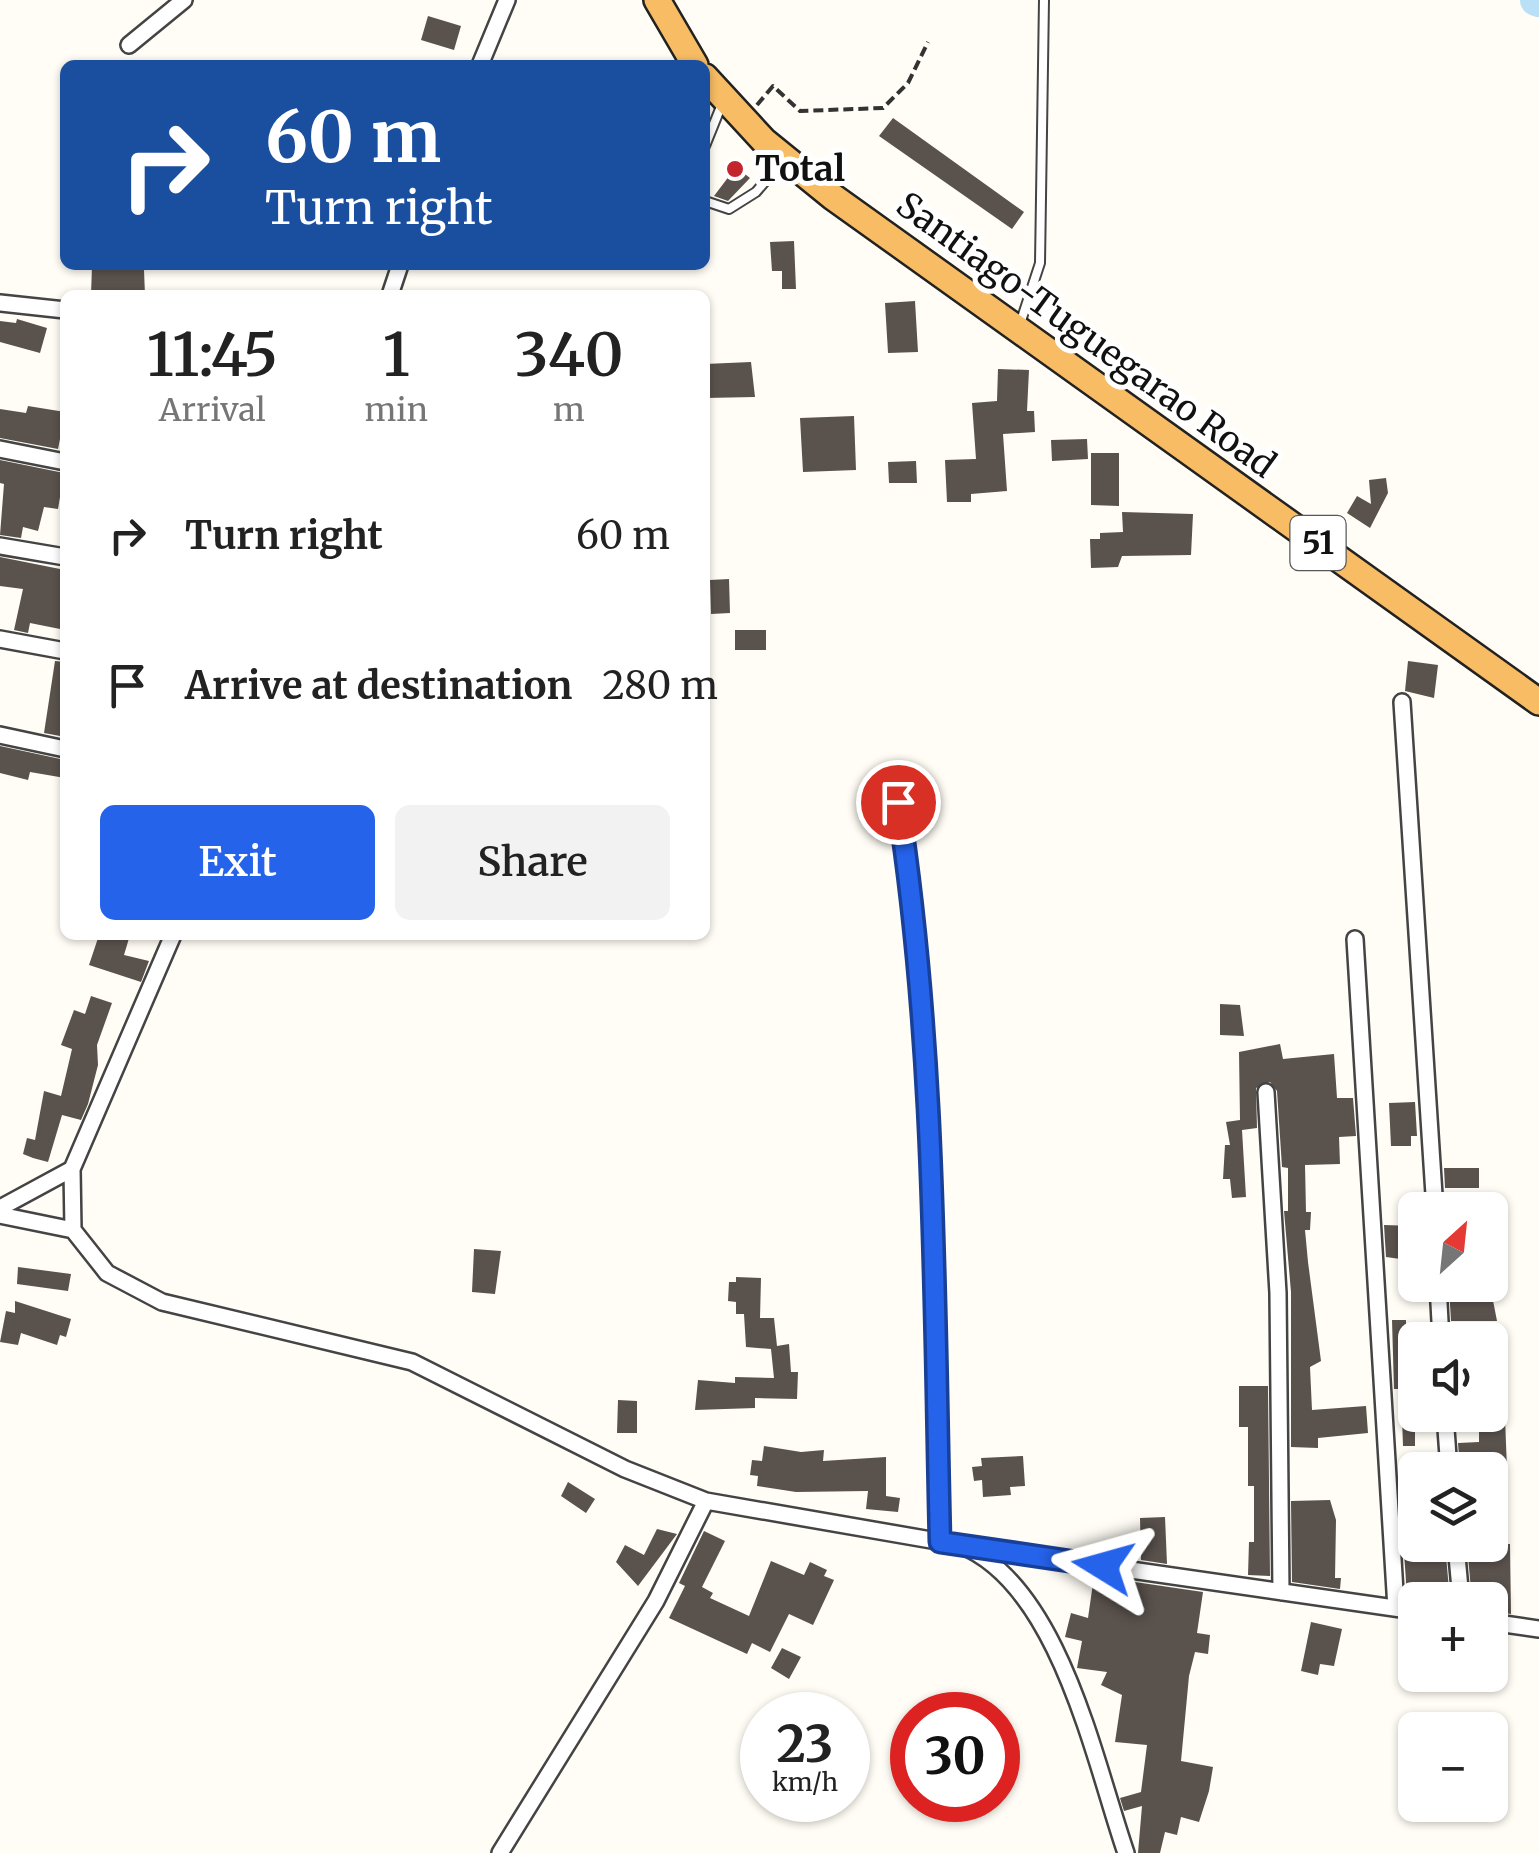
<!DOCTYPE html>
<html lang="en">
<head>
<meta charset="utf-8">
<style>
  body { margin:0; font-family:Merriweather,serif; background:#f2f2f2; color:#222; height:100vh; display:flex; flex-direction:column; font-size:38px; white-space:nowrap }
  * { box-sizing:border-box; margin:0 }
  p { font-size:32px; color:#767676 }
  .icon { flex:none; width:55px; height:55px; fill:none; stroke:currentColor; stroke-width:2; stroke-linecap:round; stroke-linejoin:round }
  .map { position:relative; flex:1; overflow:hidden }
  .details { position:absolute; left:60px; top:290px; width:650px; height:650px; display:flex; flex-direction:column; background:#fff; border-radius:15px; box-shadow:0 2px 8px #0004 }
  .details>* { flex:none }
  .hud { position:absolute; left:60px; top:60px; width:650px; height:210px; border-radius:15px; box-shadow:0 2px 8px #0004; background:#1a4fa0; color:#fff; overflow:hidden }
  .needle { width:65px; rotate:27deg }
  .fabs { position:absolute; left:1398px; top:1192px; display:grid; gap:20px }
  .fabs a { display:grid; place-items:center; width:110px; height:110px; border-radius:15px; background:#fff; box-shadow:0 2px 8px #0004; font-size:50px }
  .speed { position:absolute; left:740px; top:1692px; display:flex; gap:20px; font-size:50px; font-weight:700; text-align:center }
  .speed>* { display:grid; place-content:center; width:130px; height:130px; border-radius:50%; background:#fff; box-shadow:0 2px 8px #0004; line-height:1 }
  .speed small { font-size:25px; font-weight:400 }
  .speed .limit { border:15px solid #d22; background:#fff; color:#111 }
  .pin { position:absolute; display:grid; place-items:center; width:85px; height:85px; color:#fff; margin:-42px; border:5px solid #fff; border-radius:50%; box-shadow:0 2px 10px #0007 }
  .me { position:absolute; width:110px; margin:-55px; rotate:278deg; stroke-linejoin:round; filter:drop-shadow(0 0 8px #0008) }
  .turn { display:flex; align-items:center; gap:35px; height:210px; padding:0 40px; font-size:45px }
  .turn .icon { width:130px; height:130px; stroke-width:2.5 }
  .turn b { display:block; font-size:70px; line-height:85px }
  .eta { display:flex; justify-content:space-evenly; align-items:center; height:170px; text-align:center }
  .eta b { font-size:60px; font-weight:600; line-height:70px }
  .button { display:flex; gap:20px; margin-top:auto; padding:20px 40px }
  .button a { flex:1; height:115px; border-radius:15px; background:#2563eb; color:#fff; font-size:40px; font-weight:600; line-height:115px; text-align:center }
  .button a+a { background:#f2f2f2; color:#222 }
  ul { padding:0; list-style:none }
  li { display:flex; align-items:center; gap:30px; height:150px; padding:0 40px }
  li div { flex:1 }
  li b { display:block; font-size:38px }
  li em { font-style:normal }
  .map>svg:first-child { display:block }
</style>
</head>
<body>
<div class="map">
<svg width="1539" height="1853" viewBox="0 0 1539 1853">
  <rect width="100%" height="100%" fill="#fffdf5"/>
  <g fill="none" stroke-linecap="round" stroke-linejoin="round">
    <!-- river -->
    <path stroke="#b9e0f7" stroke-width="32" d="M 1536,0 L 1539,1"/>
  </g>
  <!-- building -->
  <path fill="#5a524d" d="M 428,16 L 461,26 L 454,50 L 421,40 Z
    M 893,118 L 1024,212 L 1012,229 L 879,136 Z
    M 736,167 L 750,178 L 728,201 L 714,196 Z
    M 794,241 L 796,289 L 782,289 L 782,271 L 772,271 L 770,242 Z
    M 92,266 L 144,270 L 145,295 L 91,295 Z
    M 915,301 L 918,352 L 888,353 L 885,303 Z
    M 17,319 L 47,328 L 40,353 L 0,342 L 0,321 L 16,323 Z
    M 751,362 L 755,397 L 705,398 L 705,364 Z
    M 998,369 L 1029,370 L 1027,411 L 1034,411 L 1035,432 L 1003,434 L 1007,491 L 971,494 L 971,502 L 947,502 L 945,460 L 976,459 L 972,403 L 997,401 Z
    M 28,406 L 65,412 L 65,440 L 60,439 L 58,449 L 0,438 L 0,409 L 26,413 Z
    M 854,416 L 856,470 L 803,472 L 800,418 Z
    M 1087,439 L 1088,459 L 1052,461 L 1051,440 Z
    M 1091,453 L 1119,453 L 1119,506 L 1091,505 Z
    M 0,460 L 64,473 L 58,509 L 44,507 L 38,531 L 23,527 L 21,538 L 0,535 L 4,484 L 0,483 Z
    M 916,461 L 917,483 L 889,483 L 888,462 Z
    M 1386,478 L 1388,493 L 1370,528 L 1347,513 L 1357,496 L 1371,504 L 1369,480 Z
    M 1122,512 L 1193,514 L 1191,555 L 1122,556 L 1118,567 L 1091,568 L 1090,539 L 1100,539 L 1100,533 L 1123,532 Z
    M 0,557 L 65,570 L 65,630 L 30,623 L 28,633 L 14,630 L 23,589 L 0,586 Z
    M 729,579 L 730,613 L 711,614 L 710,580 Z
    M 735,630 L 766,630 L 766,650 L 735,650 Z
    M 55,661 L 65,662 L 60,736 L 44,733 Z
    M 1408,661 L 1438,665 L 1434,698 L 1405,691 Z
    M 0,746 L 65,760 L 65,778 L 30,772 L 28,780 L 0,773 Z
    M 99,935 L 130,935 L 124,955 L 149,961 L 141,982 L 89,965 Z
    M 91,996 L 112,1003 L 97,1045 L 98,1065 L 88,1104 L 81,1120 L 62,1115 L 48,1162 L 33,1158 L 23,1154 L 27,1138 L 35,1140 L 44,1091 L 61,1096 L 72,1049 L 61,1045 L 74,1010 L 85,1014 Z
    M 1220,1004 L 1240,1005 L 1244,1036 L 1220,1035 Z
    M 1280,1044 L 1283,1059 L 1334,1054 L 1337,1098 L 1353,1098 L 1356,1136 L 1339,1137 L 1340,1164 L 1305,1165 L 1306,1212 L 1311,1212 L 1310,1230 L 1305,1230 L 1308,1262 L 1321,1361 L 1310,1367 L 1312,1410 L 1366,1406 L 1368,1433 L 1318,1438 L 1318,1448 L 1291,1447 L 1291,1292 L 1284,1211 L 1288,1211 L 1288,1168 L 1282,1167 L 1277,1091 L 1270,1082 L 1256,1088 L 1257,1128 L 1242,1130 L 1246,1197 L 1232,1198 L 1230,1179 L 1223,1179 L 1225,1145 L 1230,1145 L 1226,1122 L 1240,1120 L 1239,1052 Z
    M 1415,1102 L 1417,1136 L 1411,1136 L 1411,1146 L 1391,1146 L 1389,1103 Z
    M 1444,1168 L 1479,1168 L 1479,1188 L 1445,1188 Z
    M 1384,1225 L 1415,1226 L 1415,1261 L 1386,1257 Z
    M 474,1249 L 501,1251 L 495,1294 L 472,1292 Z
    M 18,1267 L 71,1274 L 68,1291 L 17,1284 Z
    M 736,1277 L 761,1278 L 760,1318 L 774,1318 L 777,1346 L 789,1344 L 791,1372 L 798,1372 L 797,1399 L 755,1398 L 755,1408 L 695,1410 L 698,1380 L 735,1383 L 735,1377 L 774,1378 L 771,1349 L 746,1347 L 744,1314 L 736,1314 L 736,1302 L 728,1301 L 729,1282 L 736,1282 Z
    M 1464,1285 L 1490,1285 L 1497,1321 L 1451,1321 L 1449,1288 Z
    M 15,1301 L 71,1319 L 66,1337 L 60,1335 L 57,1345 L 21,1333 L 18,1345 L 0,1342 L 6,1311 L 15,1313 Z
    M 1392,1320 L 1406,1320 L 1406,1342 L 1415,1342 L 1415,1446 L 1403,1446 L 1401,1389 L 1394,1389 Z
    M 1239,1386 L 1268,1386 L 1270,1576 L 1248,1575 L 1249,1542 L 1254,1542 L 1254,1486 L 1248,1486 L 1248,1427 L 1239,1427 Z
    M 618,1400 L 637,1401 L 637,1433 L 617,1433 Z
    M 1479,1415 L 1505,1418 L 1507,1469 L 1460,1470 L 1458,1443 L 1479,1442 Z
    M 764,1446 L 801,1452 L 824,1450 L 823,1461 L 886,1457 L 886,1496 L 900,1498 L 898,1512 L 866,1509 L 868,1491 L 796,1492 L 757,1486 L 758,1476 L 750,1475 L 752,1460 L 762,1461 Z
    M 1023,1456 L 1025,1486 L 1010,1487 L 1011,1495 L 983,1497 L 982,1480 L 974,1481 L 972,1467 L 982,1466 L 981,1458 Z
    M 568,1482 L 595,1499 L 586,1513 L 561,1496 Z
    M 1400,1494 L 1415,1494 L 1415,1545 L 1445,1545 L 1450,1600 L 1430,1600 L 1430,1594 L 1407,1596 Z
    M 1330,1500 L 1336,1520 L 1335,1578 L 1341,1578 L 1340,1589 L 1292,1582 L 1291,1501 Z
    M 1165,1517 L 1167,1564 L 1141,1560 L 1140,1518 Z
    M 657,1529 L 677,1534 L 638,1586 L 616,1562 L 625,1545 L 644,1555 Z
    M 704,1531 L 725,1541 L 702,1587 L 713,1593 L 710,1598 L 749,1616 L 771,1561 L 804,1575 L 810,1562 L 827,1570 L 824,1576 L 834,1580 L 813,1625 L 789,1614 L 770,1652 L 752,1643 L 747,1654 L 669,1618 L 685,1586 L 679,1583 Z
    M 1510,1544 L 1511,1614 L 1490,1611 L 1485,1588 L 1471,1590 L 1467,1545 Z
    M 1094,1576 L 1203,1592 L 1197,1633 L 1210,1635 L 1208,1654 L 1195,1652 L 1189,1676 L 1181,1761 L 1213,1767 L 1209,1791 L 1199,1822 L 1181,1817 L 1177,1835 L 1165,1832 L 1160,1853 L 1138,1853 L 1142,1806 L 1124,1811 L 1120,1798 L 1141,1792 L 1147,1745 L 1115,1742 L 1122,1695 L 1101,1685 L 1107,1672 L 1077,1668 L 1082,1641 L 1065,1637 L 1071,1613 L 1088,1618 Z
    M 1311,1622 L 1342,1629 L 1334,1666 L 1320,1664 L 1318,1675 L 1301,1671 Z
    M 782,1648 L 801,1657 L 789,1679 L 771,1668 Z"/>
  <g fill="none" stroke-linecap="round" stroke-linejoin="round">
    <defs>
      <path id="service" d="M 705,146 L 722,104
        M 705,201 L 729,209 L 756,192 L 781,163
        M 1020,324 L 1040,263 L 1044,0"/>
      <path id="minor" d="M 129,45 L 184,0
        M 480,65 L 507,0
        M 390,295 L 400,265
        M 0,303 L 65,310
        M 0,449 L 65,462
        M 0,546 L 65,557
        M 0,639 L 65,651
        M 1402,702 L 1435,1210
        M 0,735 L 65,749
        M 898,802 C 936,1047 933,1296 940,1542
        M 173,935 L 72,1169 L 73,1230 L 107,1273 L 162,1302 L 412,1362 L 625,1469 L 706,1501 L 960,1545 C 1059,1584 1094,1760 1126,1853
        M 1355,939 L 1396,1608
        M 1266,1092 L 1278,1293 L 1281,1592
        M 0,1208 L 72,1169
        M 0,1215 L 73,1230
        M 1438,1285 L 1441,1340
        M 1445,1415 L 1449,1470
        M 1456,1545 L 1461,1600
        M 979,1548 L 1415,1611
        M 1490,1622 L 1539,1629
        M 500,1853 L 656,1601 L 706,1501"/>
      <path id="trunk" d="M 657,0 L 695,65
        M 705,77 L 764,141 L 833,197 L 1539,702"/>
    </defs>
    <!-- service casing -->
    <use href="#service" stroke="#444" stroke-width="12"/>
    <!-- minor casing -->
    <use href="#minor" stroke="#444" stroke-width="20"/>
    <!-- trunk casing -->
    <use href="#trunk" stroke="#222" stroke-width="30"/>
    <!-- path -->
    <path stroke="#333" stroke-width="4" stroke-dasharray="10 5" stroke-linecap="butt" d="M 757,105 L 773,86 L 800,111 L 883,108 L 908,83 L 928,42"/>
    <!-- service -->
    <use href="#service" stroke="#fff" stroke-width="8"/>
    <!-- minor -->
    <use href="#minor" stroke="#fff" stroke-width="15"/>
    <!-- trunk -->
    <use href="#trunk" stroke="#f7bc64" stroke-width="25"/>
  </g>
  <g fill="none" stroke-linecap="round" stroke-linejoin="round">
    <defs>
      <path id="route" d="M 898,802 C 936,1046 934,1296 940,1542 L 1103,1566"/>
    </defs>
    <!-- route casing -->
    <use href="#route" stroke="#184099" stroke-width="25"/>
    <!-- route -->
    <use href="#route" stroke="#2563eb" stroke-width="18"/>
  </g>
  <!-- markers -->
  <circle fill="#c4262e" stroke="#fff" stroke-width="4" cx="735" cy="169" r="10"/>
  <g text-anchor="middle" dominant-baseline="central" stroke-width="10" stroke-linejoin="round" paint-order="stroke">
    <!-- shield labels -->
    <rect fill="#fff" stroke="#585858" stroke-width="2.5" x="1290.5" y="516" width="55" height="54" rx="8"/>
    <g font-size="32" font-weight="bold" fill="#111">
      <text x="1318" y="543">51</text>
    </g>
    <!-- poi labels -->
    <g font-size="35" font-weight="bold" fill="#111" stroke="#fff" text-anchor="start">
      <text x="755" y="169">Total</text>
    </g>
    <!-- street labels -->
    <g font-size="35" fill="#111" stroke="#fff">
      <text transform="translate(1086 335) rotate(36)">Santiago-Tuguegarao Road</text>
    </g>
  </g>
</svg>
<div class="fabs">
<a><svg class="needle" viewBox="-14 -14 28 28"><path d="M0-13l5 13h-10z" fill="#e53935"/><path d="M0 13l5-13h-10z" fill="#767676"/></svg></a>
<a><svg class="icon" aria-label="sound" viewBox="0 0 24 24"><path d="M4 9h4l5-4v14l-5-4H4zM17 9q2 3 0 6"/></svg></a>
<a><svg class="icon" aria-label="layers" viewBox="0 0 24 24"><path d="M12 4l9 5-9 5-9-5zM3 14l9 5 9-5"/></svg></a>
<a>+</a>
<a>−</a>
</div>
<div class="speed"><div>23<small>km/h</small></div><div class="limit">30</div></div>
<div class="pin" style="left:898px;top:802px;background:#d93025"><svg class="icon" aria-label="arrive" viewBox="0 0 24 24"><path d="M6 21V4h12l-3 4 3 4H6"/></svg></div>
<svg class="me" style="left:1103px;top:1566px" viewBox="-20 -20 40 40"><path d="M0-17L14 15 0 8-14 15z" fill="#2563eb" stroke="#fff" stroke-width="4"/></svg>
<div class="hud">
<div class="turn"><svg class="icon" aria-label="right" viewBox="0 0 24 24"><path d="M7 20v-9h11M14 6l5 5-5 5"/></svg><div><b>60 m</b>Turn right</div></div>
</div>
<section class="details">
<div class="eta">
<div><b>11:45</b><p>Arrival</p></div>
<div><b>1</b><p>min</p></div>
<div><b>340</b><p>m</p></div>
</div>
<ul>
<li><svg class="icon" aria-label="right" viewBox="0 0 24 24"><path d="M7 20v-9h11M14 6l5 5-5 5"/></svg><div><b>Turn right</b></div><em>60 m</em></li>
<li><svg class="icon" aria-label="arrive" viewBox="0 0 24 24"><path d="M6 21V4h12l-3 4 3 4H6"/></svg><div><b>Arrive at destination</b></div><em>280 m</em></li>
</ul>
<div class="button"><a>Exit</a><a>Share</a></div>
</section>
</div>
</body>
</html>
